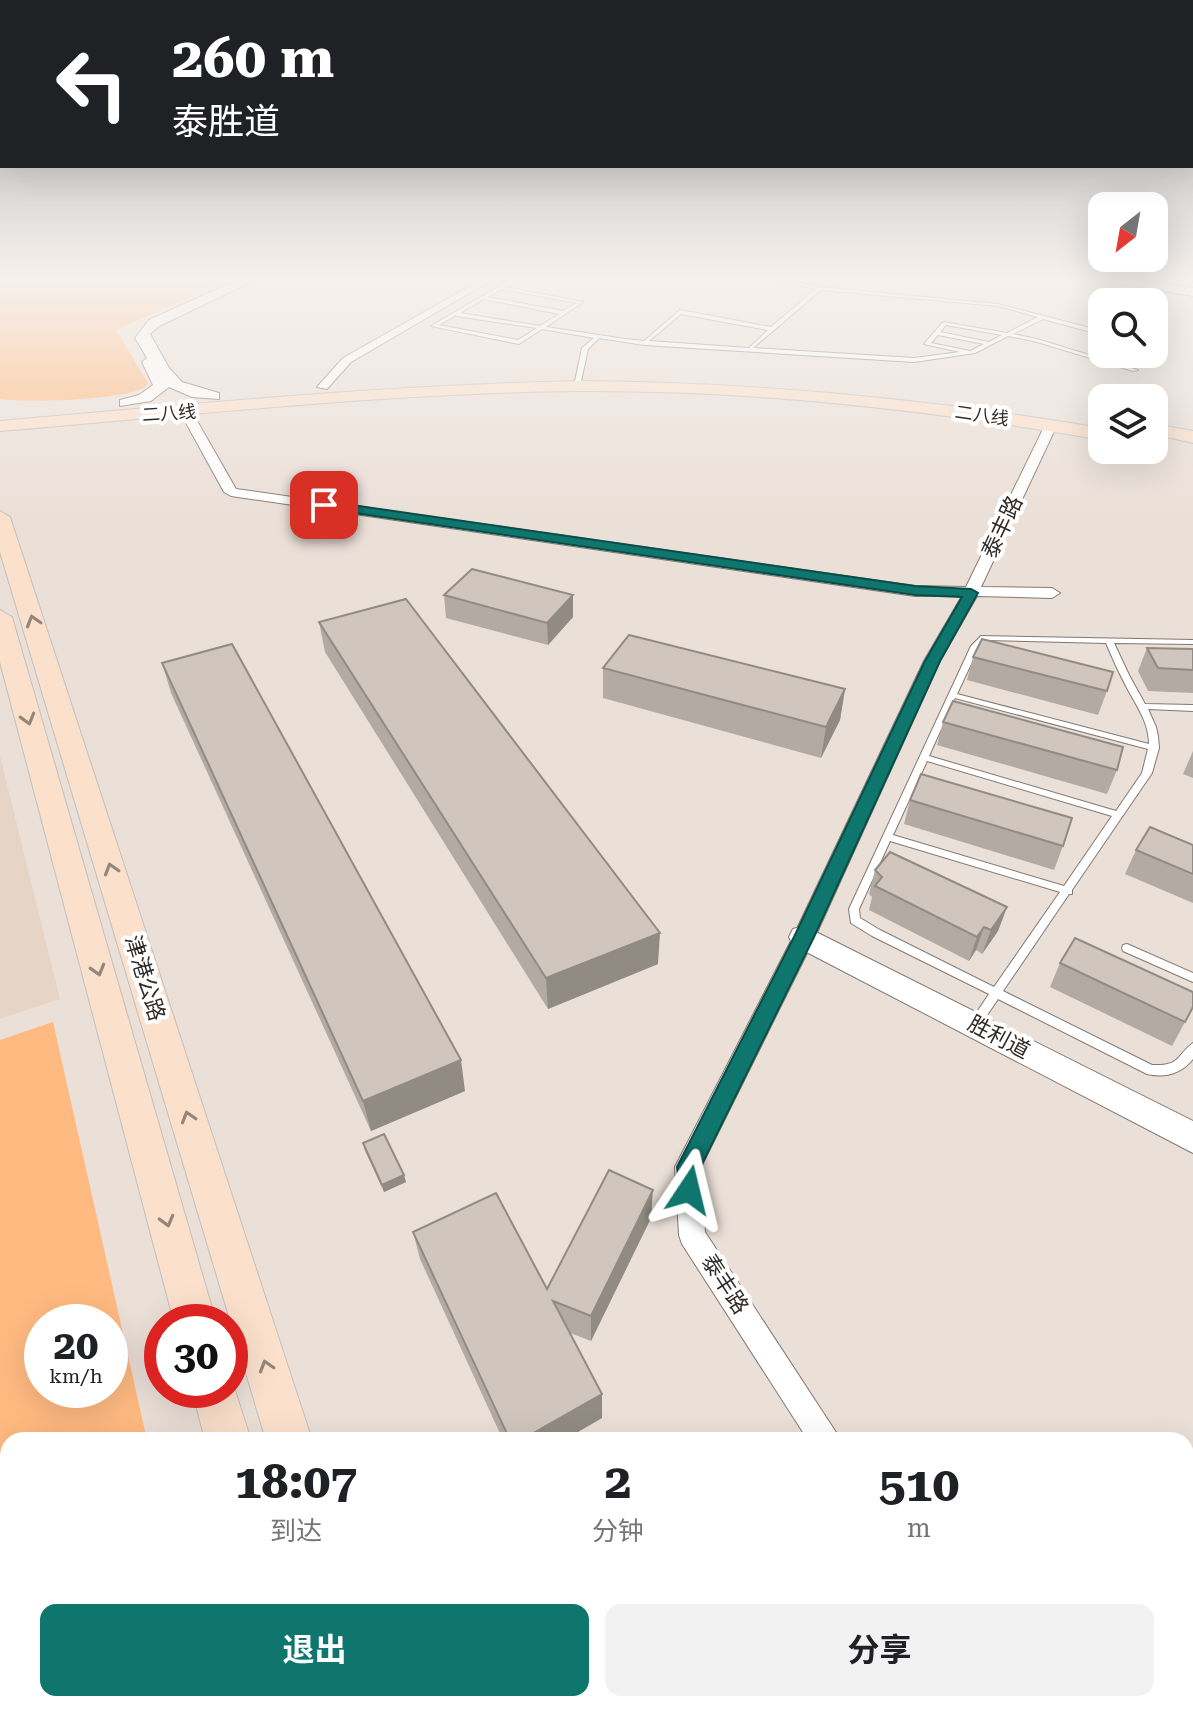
<!DOCTYPE html>
<html lang="zh">
<head>
<meta charset="utf-8">
<style>
  body { margin:0; font-family:"Roboto Serif","Noto Sans SC",serif; background:#f2f2f2; color:#202124; height:100vh; display:flex; flex-direction:column; font-size:30px; white-space:nowrap }
  * { box-sizing:border-box; margin:0 }
  p { font-size:26px; color:#757577 }
  .icon { flex:none; width:44px; height:44px; fill:none; stroke:currentColor; stroke-width:2; stroke-linecap:round; stroke-linejoin:round }
  .map { position:relative; flex:1; overflow:hidden }
  .panel { position:absolute; left:0px; top:1432px; width:1194px; height:280px; display:flex; flex-direction:column; background:#fff; border-radius:24px 24px 0 0; box-shadow:0 8px 32px #0002 }
  .panel>* { flex:none }
  .top-card { position:absolute; left:0px; top:0px; width:1194px; height:168px; box-shadow:0 8px 32px #0002; background:#202124; color:#fff; overflow:hidden }
  .needle { width:52px; rotate:211deg }
  .tools { position:absolute; left:1088px; top:192px; display:grid; gap:16px }
  .tools a { display:grid; place-items:center; width:80px; height:80px; border-radius:16px; background:#fff; box-shadow:0 8px 32px #0002; font-size:40px }
  .speed { position:absolute; left:24px; top:1304px; display:flex; gap:16px; font-size:40px; font-weight:700; text-align:center }
  .speed>* { display:grid; place-content:center; width:104px; height:104px; border-radius:50%; background:#fff; box-shadow:0 8px 32px #0002; line-height:1 }
  .speed small { font-size:20px; font-weight:400 }
  .speed .limit { border:12px solid #d22; background:#fff; color:#111 }
  .pin { position:absolute; display:grid; place-items:center; width:68px; height:68px; color:#fff; margin:-34px; border-radius:16px; box-shadow:0 4px 12px #0006 }
  .me { position:absolute; width:88px; margin:-44px; rotate:10deg; stroke-linejoin:round; filter:drop-shadow(0 0 6px #0008) }
  .turn { display:flex; align-items:center; gap:28px; height:168px; padding:0 40px; font-size:36px }
  .turn .icon { width:104px; height:104px; stroke-width:2.5 }
  .turn b { display:block; font-size:56px; line-height:68px }
  .eta { display:flex; justify-content:space-evenly; align-items:center; height:136px; text-align:center }
  .eta b { font-size:48px; font-weight:700; line-height:56px }
  .primary-button { display:flex; gap:16px; margin-top:auto; padding:16px 40px }
  .primary-button a { flex:1; height:92px; border-radius:16px; background:#0f766e; color:#fff; font-size:32px; font-weight:700; line-height:92px; text-align:center }
  .primary-button a+a { background:#f2f2f2; color:#202124 }
  .map>svg:first-child { display:block }
</style>
</head>
<body>
<div class="map">
<svg width="1193" height="1712" viewBox="0 0 1193 1712">
  <rect width="100%" height="100%" fill="#ebe0d8"/>
  <!-- built -->
  <path fill="#e6d4c7" d="M 0,756 L 60,999 L 0,1019 Z"/>
  <!-- green -->
  <path fill="#ffba81" fill-rule="evenodd" d="M 0,277 L 235,277 L 116,330 L 148,383 L 144,388 C 120,400 28,403 0,399 Z
    M 53,1022 L 147,1440 L 8,1440 L 8,1704 L 206,1704 L 208,1712 L 0,1712 L 0,1040 ZM 42,1322 L 110,1322 L 110,1390 L 42,1390 Z"/>
  <g fill="none" stroke-linecap="round" stroke-linejoin="round">
    <defs>
      <path id="lane" d="M 515,277 L 521,277 L 505,287 L 583,302 L 546,327 L 625,339 L 644,341 L 680,310 L 771,327 L 816,289 L 761,277 L 772,277 L 820,287 L 998,304 L 1102,331 L 1102,335 L 1043,319 L 1013,334 L 1037,339 L 1138,370 L 1133,371 L 1034,341 L 1008,336 L 975,353 L 914,362 L 644,345 L 599,338 L 588,349 L 580,386 L 577,388 L 574,386 L 582,348 L 594,338 L 542,329 L 519,344 L 431,326 ZM 501,289 L 577,303 L 563,311 L 488,297 ZM 821,290 L 998,306 L 1038,317 L 1007,333 L 943,322 L 924,344 L 960,352 L 914,358 L 753,348 ZM 484,299 L 559,314 L 540,326 L 460,313 ZM 681,314 L 768,330 L 749,348 L 649,341 ZM 456,315 L 456,316 L 537,328 L 518,340 L 439,325 ZM 946,325 L 1002,335 L 989,342 L 940,332 ZM 938,335 L 984,344 L 970,351 L 931,343 Z
        M 981,636 L 1193,640 L 1193,644 L 1114,643 L 1129,675 L 1145,704 L 1193,705 L 1193,711 L 1148,709 L 1156,727 L 1158,736 L 1159,748 L 1152,773 L 1072,890 L 1072,894 L 1069,894 L 1003,991 L 1152,1065 C 1182,1066 1175,1056 1193,1043 L 1193,1059 C 1181,1074 1165,1078 1147,1074 L 998,999 L 979,1027 L 975,1029 L 971,1027 L 969,1024 L 989,994 L 872,936 L 851,923 L 849,909 L 971,646 ZM 986,640 L 1106,643 C 1112,657 1118,671 1125,684 C 1135,704 1149,721 1149,744 L 957,694 L 979,647 ZM 955,698 L 1148,749 L 1142,773 L 1116,811 L 929,756 ZM 927,761 L 1112,816 L 1064,886 L 893,835 ZM 890,841 L 1060,892 L 994,987 L 880,930 L 860,918 L 859,909 Z
        M 1127,944 L 1193,973 L 1193,982 L 1123,951 L 1122,948 L 1123,945 Z"/>
      <path id="street" d="M 486,277 L 497,277 L 351,362 L 327,389 L 317,387 L 343,358 Z
        M 186,408 L 192,412 L 236,489 L 915,586 L 966,587 L 1045,425 L 1051,421 L 1057,425 L 981,587 L 1052,588 L 1060,593 L 1052,598 L 977,596 L 940,661 L 815,937 L 701,1167 L 705,1232 L 841,1440 L 808,1440 L 682,1244 L 679,1235 L 675,1167 L 793,937 L 924,661 L 962,596 L 915,596 L 231,496 L 224,492 L 180,412 Z
        M 981,1704 L 1018,1704 L 1022,1712 L 985,1712 Z"/>
      <path id="secondary" d="M 244,277 L 262,277 L 159,326 L 150,334 L 169,368 L 182,382 L 219,393 L 219,399 L 192,397 L 169,387 L 151,401 L 120,406 L 120,400 L 139,395 L 153,385 L 142,362 L 147,358 L 135,338 L 149,320 Z
        M 1080,277 L 1117,277 L 1193,288 L 1193,296 Z
        M 804,926 L 1193,1121 L 1193,1153 L 793,945 L 789,937 L 793,929 Z"/>
      <path id="primary" d="M 579,381 C 755,382 928,399 1102,428 L 1102,440 C 929,410 755,390 579,391 C 385,393 193,415 0,431 L 0,421 C 193,404 385,385 579,381 Z
        M 1154,424 L 1193,431 L 1193,443 L 1154,434 Z
        M 0,511 L 10,517 L 312,1440 L 266,1440 L 0,552 Z
        M 0,610 L 12,617 L 216,1322 L 174,1322 L 0,662 Z
        M 230,1375 L 251,1440 L 205,1440 L 192,1390 L 230,1390 Z
        M 273,1704 L 327,1704 L 329,1712 L 275,1712 Z
        M 345,1704 L 399,1704 L 402,1712 L 348,1712 Z"/>
    </defs>
    <!-- lane casing -->
    <use href="#lane" stroke="#827871" stroke-width="2"/>
    <!-- street casing -->
    <use href="#street" stroke="#827871" stroke-width="2"/>
    <!-- secondary casing -->
    <use href="#secondary" stroke="#827871" stroke-width="2"/>
    <!-- primary casing -->
    <use href="#primary" stroke="#c1bfbe" stroke-width="2"/>
    <!-- lane -->
    <use href="#lane" fill="#fff" fill-rule="evenodd"/>
    <!-- street -->
    <use href="#street" fill="#fff" fill-rule="evenodd"/>
    <!-- secondary -->
    <use href="#secondary" fill="#fff" fill-rule="evenodd"/>
    <!-- primary -->
    <use href="#primary" fill="#fbe1cc" fill-rule="evenodd"/>
  </g>
  <!-- wall -->
  <path fill="#b3aaa3" d="M 444,595 L 573,617 L 548,645 L 446,618 Z
    M 319,622 L 658,964 L 548,1009 L 325,652 Z
    M 1147,648 L 1193,649 L 1193,693 L 1148,691 L 1138,671 Z
    M 973,657 L 1107,691 L 1098,715 L 967,680 Z
    M 162,663 L 465,1091 L 371,1131 L 171,693 Z
    M 603,668 L 845,689 L 840,720 L 821,758 L 603,698 Z
    M 943,722 L 1117,770 L 1107,794 L 937,745 Z
    M 1193,751 L 1193,778 L 1183,774 Z
    M 910,800 L 1063,846 L 1054,870 L 904,824 Z
    M 1193,845 L 1193,903 L 1125,874 L 1136,850 Z
    M 875,870 L 1007,907 L 998,931 L 982,954 L 976,950 L 969,961 L 869,910 L 872,897 L 869,894 Z
    M 1060,963 L 1185,1022 L 1172,1046 L 1050,987 Z
    M 363,1143 L 404,1175 L 406,1182 L 384,1192 L 365,1151 Z
    M 651,1218 L 591,1341 L 570,1333 L 602,1394 L 602,1418 L 564,1440 L 503,1440 L 420,1259 L 413,1232 L 547,1289 Z"/>
  <!-- shaded-wall -->
  <path fill="#928b84" d="M 573,595 L 573,617 L 548,645 L 547,623 Z
    M 845,689 L 840,720 L 821,758 L 826,727 Z
    M 1007,907 L 998,931 L 982,954 L 991,930 Z
    M 984,927 L 976,950 L 969,961 L 977,937 Z
    M 660,933 L 658,964 L 548,1009 L 546,978 Z
    M 461,1060 L 465,1091 L 371,1131 L 363,1101 Z
    M 404,1175 L 406,1182 L 384,1192 L 382,1185 Z
    M 653,1190 L 651,1218 L 591,1341 L 591,1316 Z
    M 602,1394 L 602,1418 L 564,1440 L 521,1440 Z"/>
  <!-- building -->
  <path fill="#d0c6bd" stroke="#928b84" stroke-width="2" d="M 472,569 L 573,595 L 547,623 L 444,595 Z
    M 406,599 L 660,933 L 546,978 L 319,622 Z
    M 629,635 L 845,689 L 826,727 L 603,668 Z
    M 982,639 L 1113,672 L 1107,691 L 973,657 Z
    M 232,644 L 461,1060 L 363,1101 L 162,663 Z
    M 1147,648 L 1193,649 L 1193,670 L 1158,668 Z
    M 953,701 L 1123,747 L 1117,770 L 943,722 Z
    M 921,774 L 1072,818 L 1063,846 L 910,800 Z
    M 1150,827 L 1193,845 L 1193,874 L 1136,850 Z
    M 890,852 L 1007,907 L 991,930 L 984,927 L 977,937 L 875,886 L 882,877 L 875,870 Z
    M 1075,938 L 1193,992 L 1193,1007 L 1185,1022 L 1060,963 Z
    M 384,1134 L 404,1175 L 382,1185 L 363,1143 Z
    M 609,1170 L 653,1190 L 591,1316 L 553,1301 L 602,1394 L 521,1440 L 510,1440 L 413,1232 L 496,1193 L 547,1289 Z"/>
  <!-- one-way arrows -->
  <defs><path id="oneway-chevron" d="M-2-3.5L2.5 0L-2 3.5" fill="none" stroke-width="1.6" stroke-linecap="round" stroke-linejoin="round" transform="scale(2)"/></defs>
  <g stroke="#95867a">
    <use href="#oneway-chevron" transform="translate(33 621) rotate(-107)"/>
    <use href="#oneway-chevron" transform="translate(28 719) rotate(74)"/>
    <use href="#oneway-chevron" transform="translate(111 869) rotate(-107)"/>
    <use href="#oneway-chevron" transform="translate(98 970) rotate(74)"/>
    <use href="#oneway-chevron" transform="translate(188 1117) rotate(-107)"/>
    <use href="#oneway-chevron" transform="translate(167 1221) rotate(75)"/>
    <use href="#oneway-chevron" transform="translate(266 1366) rotate(-107)"/>
  </g>
  <!-- sky -->
  <linearGradient id="sky" x2="0" y2="1"><stop stop-color="#a4a7ab"/><stop offset="0.54" stop-color="#f6f1ed"/><stop offset="1" stop-color="#f6f1ed" stop-opacity="0"/></linearGradient>
  <rect width="1193" height="517" fill="url(#sky)"/>
  <!-- route -->
  <path fill="#0f766e" stroke="#0a4d48" stroke-width="2" d="M 324,501 L 915,586 L 971,589 L 978,593 L 940,661 L 814,937 L 700,1168 L 701,1190 L 698,1197 L 689,1201 L 681,1197 L 677,1167 L 794,937 L 925,661 L 962,597 L 915,595 L 320,508 L 318,505 Z"/>
  <g text-anchor="middle" dominant-baseline="central" stroke-width="8" stroke-linejoin="round" paint-order="stroke">
    <!-- far-street labels -->
    <g font-size="18" fill="#2f2b28" stroke="#fff">
      <text transform="translate(169 413) rotate(-4)">二八线</text>
      <text transform="translate(982 415) rotate(8)">二八线</text>
    </g>
    <!-- street labels -->
    <g font-size="22" fill="#2f2b28" stroke="#fff">
      <text transform="translate(1002 527) rotate(-65)">泰丰路</text>
      <text transform="translate(145 978) rotate(73)">津港公路</text>
      <text transform="translate(999 1037) rotate(28)">胜利道</text>
      <text transform="translate(725 1284) rotate(57)">泰丰路</text>
    </g>
  </g>
</svg>
<div class="tools">
<a><svg class="needle" viewBox="-14 -14 28 28"><path d="M0-13l5 13h-10z" fill="#e53935"/><path d="M0 13l5-13h-10z" fill="#757577"/></svg></a>
<a><svg class="icon" aria-label="search" viewBox="0 0 24 24"><circle cx="10" cy="10" r="6"/><path d="M15 15l6 6"/></svg></a>
<a><svg class="icon" aria-label="layers" viewBox="0 0 24 24"><path d="M12 4l9 5-9 5-9-5zM3 14l9 5 9-5"/></svg></a>
</div>
<div class="speed"><div>20<small>km/h</small></div><div class="limit">30</div></div>
<div class="pin" style="left:324px;top:505px;background:#d93025"><svg class="icon" aria-label="arrive" viewBox="0 0 24 24"><path d="M6 21V4h12l-3 4 3 4H6"/></svg></div>
<svg class="me" style="left:689px;top:1190px" viewBox="-20 -20 40 40"><path d="M0-17L14 15 0 8-14 15z" fill="#0f766e" stroke="#fff" stroke-width="4"/></svg>
<div class="top-card">
<div class="turn"><svg class="icon" aria-label="left" viewBox="0 0 24 24"><path d="M17 20v-9H6M10 6l-5 5 5 5"/></svg><div><b>260 m</b>泰胜道</div></div>
</div>
<section class="panel">
<div class="eta">
<div><b>18:07</b><p>到达</p></div>
<div><b>2</b><p>分钟</p></div>
<div><b>510</b><p>m</p></div>
</div>
<div class="primary-button"><a>退出</a><a>分享</a></div>
</section>
</div>
</body>
</html>
